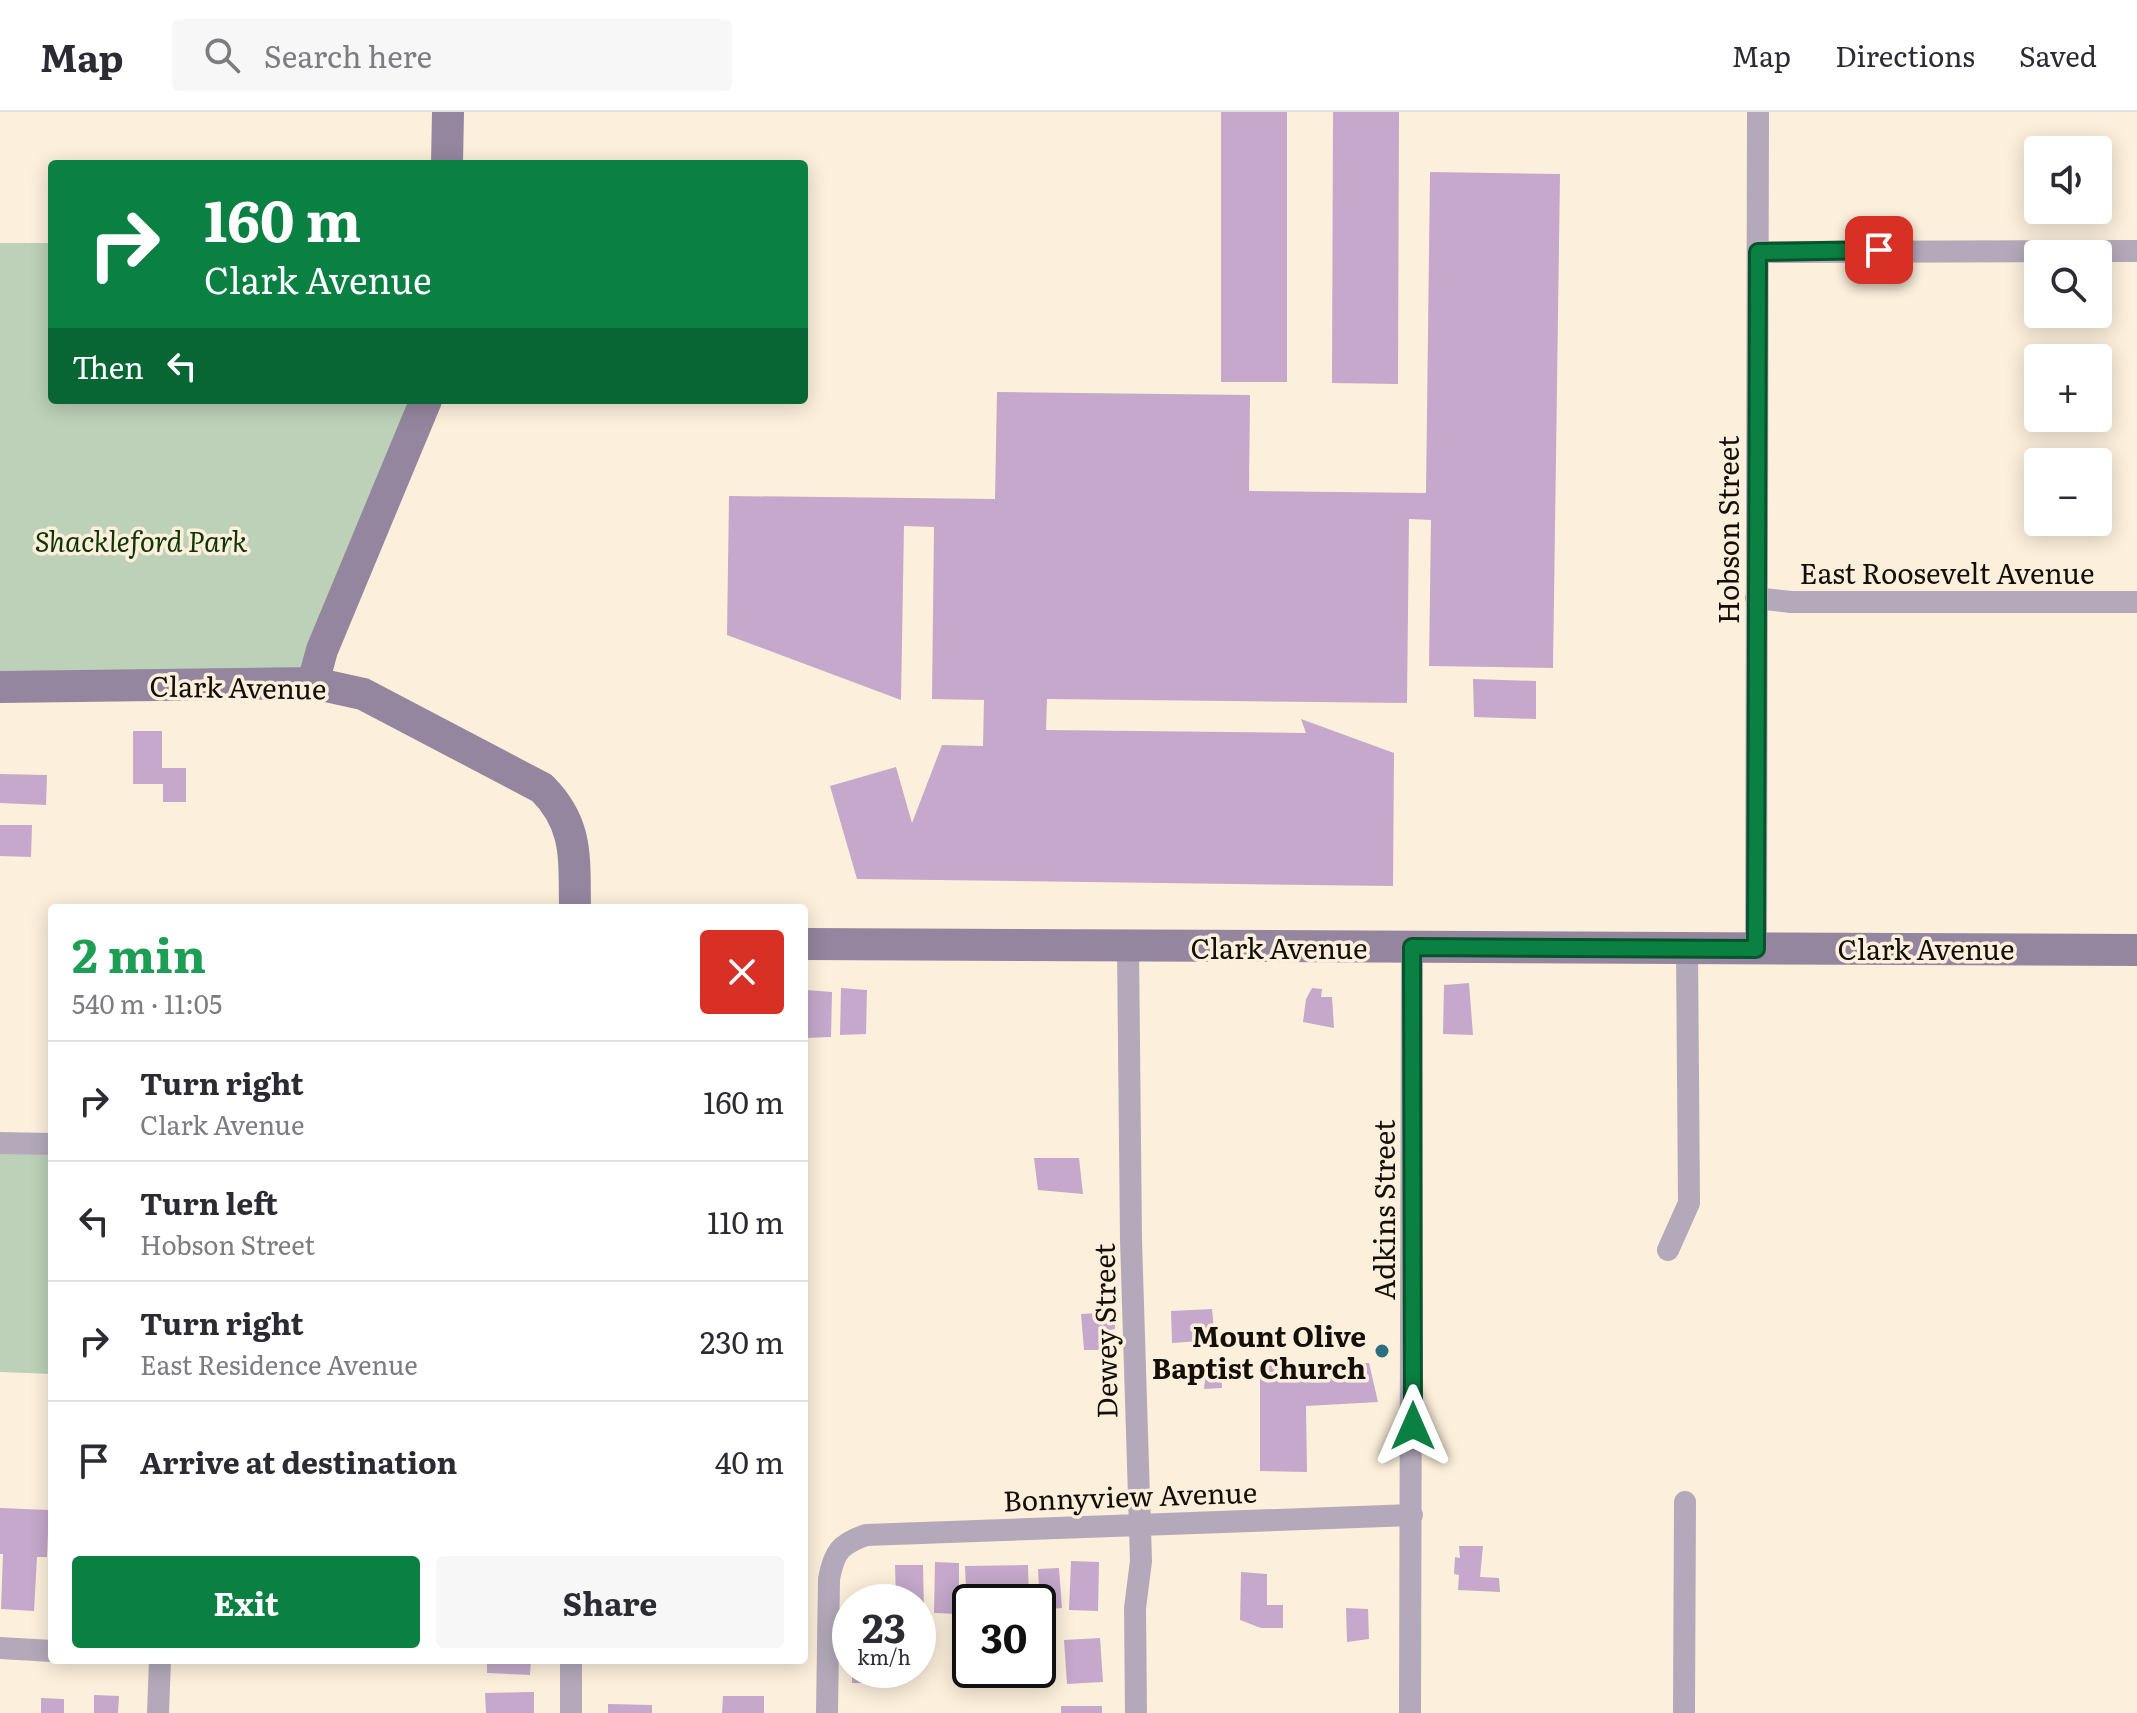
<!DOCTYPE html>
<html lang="en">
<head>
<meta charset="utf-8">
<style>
  body { margin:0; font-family:Literata,serif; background:#f7f7f7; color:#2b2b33; height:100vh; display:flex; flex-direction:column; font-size:30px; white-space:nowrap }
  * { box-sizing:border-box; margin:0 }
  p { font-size:26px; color:#7c7c81 }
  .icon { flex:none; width:44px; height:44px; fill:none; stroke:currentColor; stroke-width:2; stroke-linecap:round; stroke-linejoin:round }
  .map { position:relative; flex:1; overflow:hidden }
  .panel { position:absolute; left:48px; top:792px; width:760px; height:760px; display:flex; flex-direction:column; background:#fff; border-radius:8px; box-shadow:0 4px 20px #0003 }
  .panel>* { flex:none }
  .top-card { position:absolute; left:48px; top:48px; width:760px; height:244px; border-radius:8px; box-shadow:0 4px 20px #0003; background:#0b8043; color:#fff; overflow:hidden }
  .buttons { position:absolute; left:2024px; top:24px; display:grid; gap:16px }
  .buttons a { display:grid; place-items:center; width:88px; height:88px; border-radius:8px; background:#fff; box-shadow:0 4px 20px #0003; font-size:40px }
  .speed { position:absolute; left:832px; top:1472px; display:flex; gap:16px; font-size:40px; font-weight:700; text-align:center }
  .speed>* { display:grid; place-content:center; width:104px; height:104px; border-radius:50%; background:#fff; box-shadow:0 4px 20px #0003; line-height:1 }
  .speed small { font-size:20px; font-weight:400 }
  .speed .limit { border:4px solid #111; border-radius:12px; background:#fff; color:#111 }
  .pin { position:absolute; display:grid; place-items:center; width:68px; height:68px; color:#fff; margin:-34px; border-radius:16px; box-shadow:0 4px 12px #0006 }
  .me { position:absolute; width:88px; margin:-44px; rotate:0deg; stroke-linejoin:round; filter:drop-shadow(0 0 6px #0008) }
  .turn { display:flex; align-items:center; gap:28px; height:168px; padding:0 24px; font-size:36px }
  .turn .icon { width:104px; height:104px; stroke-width:2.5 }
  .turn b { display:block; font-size:56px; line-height:68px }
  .then { display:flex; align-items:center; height:76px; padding:0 24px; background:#0003; gap:16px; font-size:30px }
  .round { display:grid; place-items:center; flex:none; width:84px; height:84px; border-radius:8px; background:#f7f7f7 }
  .head { display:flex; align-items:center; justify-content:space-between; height:136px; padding:0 24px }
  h1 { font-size:48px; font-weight:700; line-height:60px; color:#1e9e55 }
  .action { display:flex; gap:16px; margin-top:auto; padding:16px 24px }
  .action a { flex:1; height:92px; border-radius:8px; background:#0b8043; color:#fff; font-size:32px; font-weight:700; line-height:92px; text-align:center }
  .action a+a { background:#f7f7f7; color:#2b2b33 }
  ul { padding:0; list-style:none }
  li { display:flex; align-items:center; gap:24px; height:120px; padding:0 24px; border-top:2px solid #e1e1e2 }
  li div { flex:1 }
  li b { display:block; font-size:30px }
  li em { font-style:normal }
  header { display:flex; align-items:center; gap:48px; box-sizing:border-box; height:112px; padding:0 40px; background:#fff; border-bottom:2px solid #e1e1e2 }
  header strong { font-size:38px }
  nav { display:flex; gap:44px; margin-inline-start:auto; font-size:28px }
  .search { width:560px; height:72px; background:#f7f7f7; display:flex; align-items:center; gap:20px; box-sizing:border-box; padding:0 28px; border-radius:8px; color:#7c7c81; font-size:30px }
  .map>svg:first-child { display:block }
</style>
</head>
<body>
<header>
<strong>Map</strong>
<div class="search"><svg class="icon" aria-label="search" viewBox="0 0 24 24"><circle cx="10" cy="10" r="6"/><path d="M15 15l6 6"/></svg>Search here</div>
<nav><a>Map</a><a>Directions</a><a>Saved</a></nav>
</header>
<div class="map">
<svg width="2137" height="1601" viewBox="0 0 2137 1601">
  <rect width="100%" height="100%" fill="#fcf0dc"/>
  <!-- green -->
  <path fill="#bcd1b8" d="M 0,131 L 52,131 L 52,288 L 422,288 L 311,566 L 0,570 Z
    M 0,1033 L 52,1034 L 52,1262 L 0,1260 Z"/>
  <!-- building -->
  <path fill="#c5a8cb" d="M 1221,0 L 1287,0 L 1287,270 L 1221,270 Z
    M 1333,0 L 1399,0 L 1398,272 L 1332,271 Z
    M 1430,60 L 1560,62 L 1553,556 L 1429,554 L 1431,408 L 1409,407 L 1407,591 L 1047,587 L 1046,618 L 1306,621 L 1301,607 L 1394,641 L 1393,774 L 857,767 L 830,674 L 896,655 L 912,711 L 942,633 L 983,634 L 984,588 L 932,587 L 934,415 L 904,414 L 901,588 L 727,523 L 729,384 L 995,387 L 997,280 L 1250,283 L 1249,379 L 1426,381 Z
    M 1473,567 L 1536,569 L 1536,607 L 1474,605 Z
    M 133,619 L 162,619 L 162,656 L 186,656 L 186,690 L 163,690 L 163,672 L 133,672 Z
    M 0,662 L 47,663 L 46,693 L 0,691 Z
    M 0,713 L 32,713 L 31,745 L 0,744 Z
    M 1469,871 L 1473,923 L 1443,922 L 1444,873 Z
    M 841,876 L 867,878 L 866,922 L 840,923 Z
    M 1312,876 L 1322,877 L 1321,885 L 1332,885 L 1334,916 L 1303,910 L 1306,887 Z
    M 806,878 L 832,880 L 831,925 L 804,926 Z
    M 1034,1046 L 1079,1046 L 1083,1082 L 1038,1078 Z
    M 1212,1197 L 1215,1228 L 1172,1231 L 1171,1199 Z
    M 1115,1200 L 1115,1217 L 1099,1220 L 1101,1238 L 1084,1238 L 1081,1202 Z
    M 1369,1251 L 1378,1290 L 1306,1294 L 1307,1360 L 1260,1359 L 1260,1253 Z
    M 1221,1256 L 1222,1276 L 1204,1277 L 1206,1258 Z
    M 0,1396 L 49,1398 L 47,1445 L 37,1445 L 34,1499 L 1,1497 L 3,1442 L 0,1442 Z
    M 1459,1434 L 1483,1434 L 1480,1465 L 1499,1466 L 1500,1480 L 1458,1478 L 1459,1463 L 1454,1462 L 1455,1445 L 1460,1446 Z
    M 1071,1449 L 1099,1450 L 1098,1499 L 1069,1498 Z
    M 935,1450 L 959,1451 L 959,1502 L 934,1501 Z
    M 895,1453 L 923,1453 L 924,1499 L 918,1499 L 918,1490 L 896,1490 Z
    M 1028,1453 L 1029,1490 L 970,1490 L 967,1499 L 965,1454 Z
    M 1059,1456 L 1062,1496 L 1040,1498 L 1038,1457 Z
    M 1241,1460 L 1267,1462 L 1267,1493 L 1283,1493 L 1283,1516 L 1261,1516 L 1240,1508 Z
    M 1346,1496 L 1368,1497 L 1369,1527 L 1347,1530 Z
    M 1100,1526 L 1103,1570 L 1067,1572 L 1064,1528 Z
    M 487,1548 L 531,1548 L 530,1563 L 487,1561 Z
    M 852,1558 L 894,1558 L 894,1571 L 852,1571 Z
    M 534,1580 L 534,1601 L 486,1601 L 485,1581 Z
    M 94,1583 L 119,1584 L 118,1601 L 94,1601 Z
    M 723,1584 L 764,1584 L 764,1601 L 722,1601 Z
    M 41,1586 L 64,1587 L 64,1601 L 41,1601 Z
    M 608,1592 L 652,1593 L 652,1601 L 608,1601 Z
    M 1061,1594 L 1102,1594 L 1102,1601 L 1061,1601 Z"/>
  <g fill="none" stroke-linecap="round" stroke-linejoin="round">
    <!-- street -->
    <path stroke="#b3a9ba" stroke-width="22" d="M 1758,140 L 2137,139
      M 1756,486 L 1791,490 L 2137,490
      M 1128,834 L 1131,1128 L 1141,1449 L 1135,1496 L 1136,1601
      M 1756,837 L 1758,0
      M 0,1031 L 52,1032
      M 1668,1138 L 1689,1091 L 1687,836
      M 0,1536 L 52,1539
      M 158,1601 L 160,1548
      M 571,1601 L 571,1548
      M 827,1601 L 829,1467 C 834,1440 840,1432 866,1423 L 1412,1403
      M 1410,1601 L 1412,835
      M 1684,1601 L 1685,1390"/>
    <!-- secondary -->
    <path stroke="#95869f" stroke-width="32" d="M 447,52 L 448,0
      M 313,571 L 322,538 L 426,288
      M 0,575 L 313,571 L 363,582 L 542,676 C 579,713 574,747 575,796
      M 804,832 L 2137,838"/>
  </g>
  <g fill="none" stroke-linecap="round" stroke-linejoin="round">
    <defs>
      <path id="route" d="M 1413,1314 L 1412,835 L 1756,837 L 1758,140 L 1879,138"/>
    </defs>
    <!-- route casing -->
    <use href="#route" stroke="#07532c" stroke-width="20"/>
    <!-- route -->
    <use href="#route" stroke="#0b8043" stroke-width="14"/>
  </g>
  <!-- markers -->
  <circle fill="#2b6f80" stroke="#fcf0dc" stroke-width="3" cx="1382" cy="1239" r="8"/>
  <g text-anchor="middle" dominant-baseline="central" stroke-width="7" stroke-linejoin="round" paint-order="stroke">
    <!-- street labels -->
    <g font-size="28" fill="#131009" stroke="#fcf0dc">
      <text transform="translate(1727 418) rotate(-90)">Hobson Street</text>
      <text x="1947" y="460">East Roosevelt Avenue</text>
      <text transform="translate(238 574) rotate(1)">Clark Avenue</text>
      <text x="1279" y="835">Clark Avenue</text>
      <text x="1926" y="836">Clark Avenue</text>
      <text transform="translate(1383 1098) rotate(-90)">Adkins Street</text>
      <text transform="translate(1104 1219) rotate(-91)">Dewey Street</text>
      <text transform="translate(1130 1383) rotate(-2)">Bonnyview Avenue</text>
    </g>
    <!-- park labels -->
    <g font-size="28" font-style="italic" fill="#0f3705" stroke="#fcf0dc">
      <text x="141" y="428">Shackleford Park</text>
    </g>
    <!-- poi labels -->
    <g font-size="28" font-weight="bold" fill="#131009" stroke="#fcf0dc" text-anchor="end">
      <text x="1366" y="1223">Mount Olive<tspan x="1366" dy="32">Baptist Church</tspan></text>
    </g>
  </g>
</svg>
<div class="buttons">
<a><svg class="icon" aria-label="sound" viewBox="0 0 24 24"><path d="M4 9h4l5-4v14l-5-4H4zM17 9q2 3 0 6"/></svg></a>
<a><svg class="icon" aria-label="search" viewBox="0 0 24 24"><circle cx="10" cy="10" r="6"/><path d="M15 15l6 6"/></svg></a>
<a>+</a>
<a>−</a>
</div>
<div class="speed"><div>23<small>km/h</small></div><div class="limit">30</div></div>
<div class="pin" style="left:1879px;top:138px;background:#d93025"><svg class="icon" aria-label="arrive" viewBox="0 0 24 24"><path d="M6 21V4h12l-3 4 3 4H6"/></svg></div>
<svg class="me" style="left:1413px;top:1314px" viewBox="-20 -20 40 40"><path d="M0-17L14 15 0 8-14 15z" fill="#0b8043" stroke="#fff" stroke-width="4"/></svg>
<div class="top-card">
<div class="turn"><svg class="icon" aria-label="right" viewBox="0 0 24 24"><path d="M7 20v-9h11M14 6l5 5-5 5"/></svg><div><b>160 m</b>Clark Avenue</div></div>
<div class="then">Then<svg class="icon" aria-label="left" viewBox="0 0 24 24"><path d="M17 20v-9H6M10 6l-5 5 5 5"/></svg></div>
</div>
<section class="panel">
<div class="head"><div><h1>2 min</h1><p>540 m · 11:05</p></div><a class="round" style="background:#d93025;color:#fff"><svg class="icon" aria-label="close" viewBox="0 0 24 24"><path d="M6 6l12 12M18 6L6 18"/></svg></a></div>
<ul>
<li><svg class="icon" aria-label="right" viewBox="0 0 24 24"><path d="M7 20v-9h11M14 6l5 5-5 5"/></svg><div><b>Turn right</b><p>Clark Avenue</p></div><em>160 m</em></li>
<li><svg class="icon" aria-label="left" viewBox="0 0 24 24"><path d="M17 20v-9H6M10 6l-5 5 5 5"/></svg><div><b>Turn left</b><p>Hobson Street</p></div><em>110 m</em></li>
<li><svg class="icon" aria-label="right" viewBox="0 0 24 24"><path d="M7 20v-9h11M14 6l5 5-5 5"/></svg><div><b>Turn right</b><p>East Residence Avenue</p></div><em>230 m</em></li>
<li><svg class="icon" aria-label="arrive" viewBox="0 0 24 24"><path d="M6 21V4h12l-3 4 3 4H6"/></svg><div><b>Arrive at destination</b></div><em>40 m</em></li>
</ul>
<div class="action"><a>Exit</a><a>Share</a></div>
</section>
</div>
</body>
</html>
